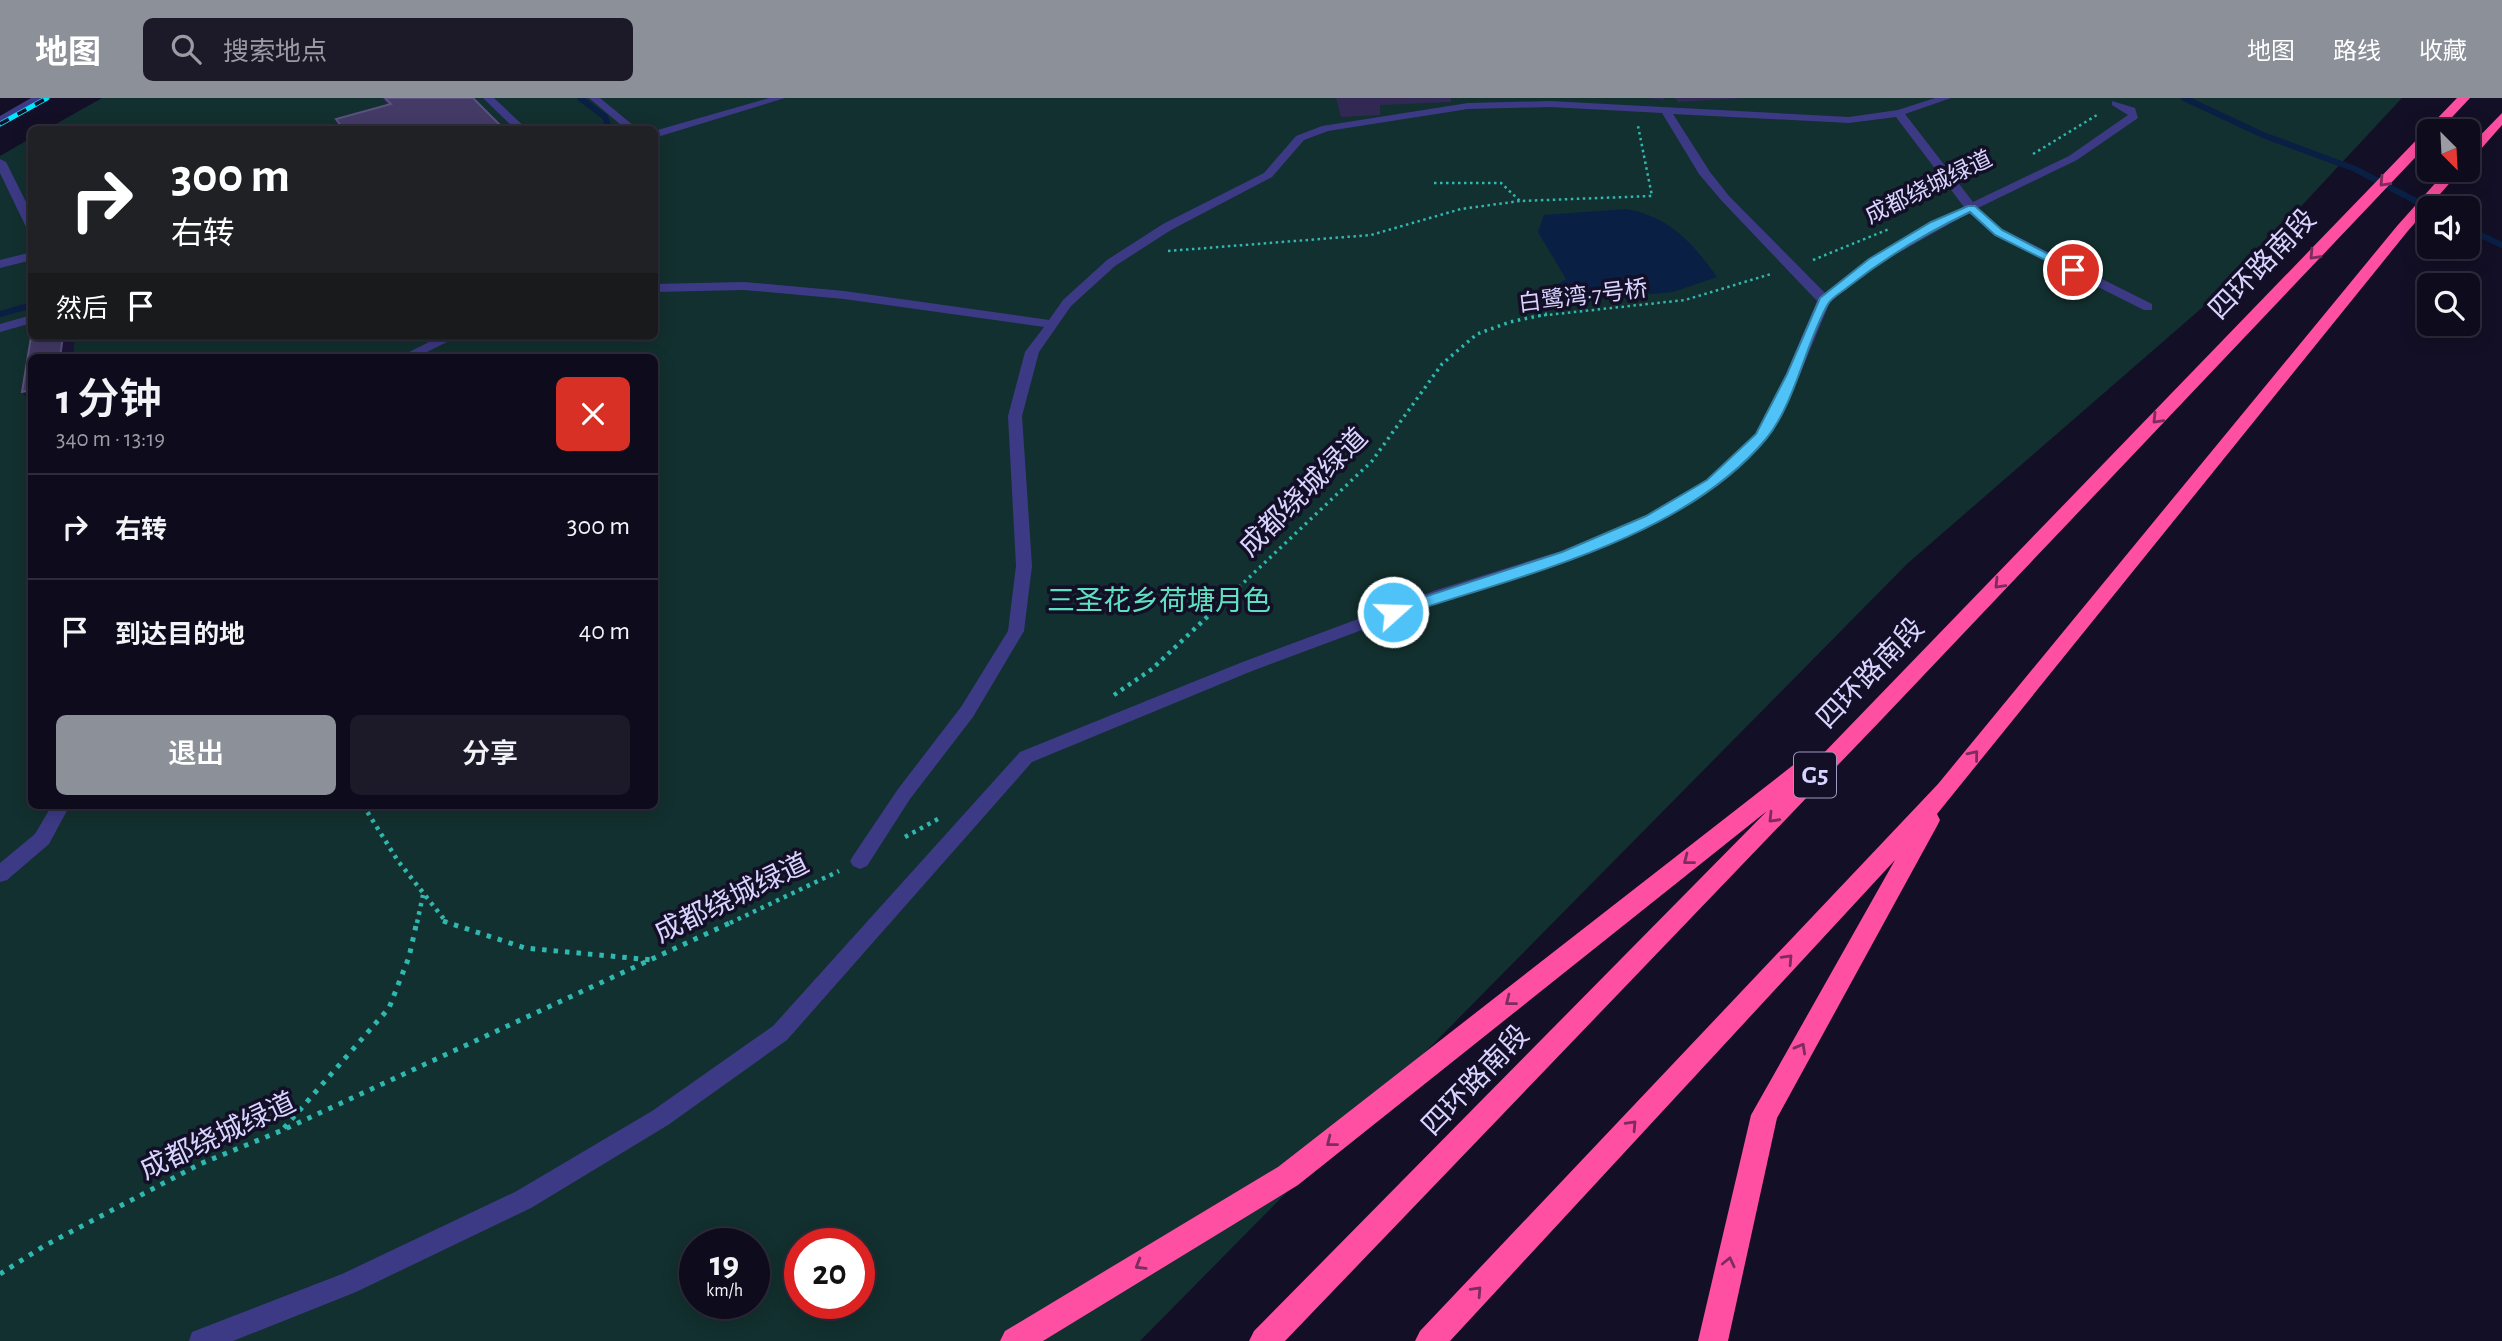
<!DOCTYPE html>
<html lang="zh">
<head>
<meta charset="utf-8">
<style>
  body { margin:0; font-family:"Alegreya Sans","Noto Sans SC",sans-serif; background:#1c1929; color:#f1f3f6; height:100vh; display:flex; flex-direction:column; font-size:26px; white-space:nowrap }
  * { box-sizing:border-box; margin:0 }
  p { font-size:23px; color:#9b9ba3 }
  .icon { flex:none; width:38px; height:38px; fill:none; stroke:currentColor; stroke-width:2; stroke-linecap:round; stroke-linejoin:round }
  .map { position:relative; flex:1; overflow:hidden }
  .side { position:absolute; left:28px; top:256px; width:630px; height:455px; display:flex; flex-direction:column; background:#0e0b1c; border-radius:10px; box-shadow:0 4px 18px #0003,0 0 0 2px #2e2b3b }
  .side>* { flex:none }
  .banner { position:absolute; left:28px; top:28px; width:630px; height:214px; border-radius:10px; box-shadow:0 4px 18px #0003,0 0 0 2px #2e2b3b; background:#202124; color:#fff; overflow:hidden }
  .needle { width:46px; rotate:156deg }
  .fabs { position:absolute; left:2417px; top:21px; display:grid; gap:14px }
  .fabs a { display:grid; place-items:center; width:63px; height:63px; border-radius:10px; background:#0e0b1c; box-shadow:0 4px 18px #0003,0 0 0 2px #2e2b3b; font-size:35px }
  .speed { position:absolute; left:679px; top:1130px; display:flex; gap:14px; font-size:35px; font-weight:700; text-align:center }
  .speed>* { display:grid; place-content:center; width:91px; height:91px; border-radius:50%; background:#0e0b1c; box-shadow:0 4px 18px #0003,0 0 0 2px #2e2b3b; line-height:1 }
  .speed small { font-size:18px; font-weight:400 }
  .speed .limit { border:10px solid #d22; background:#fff; color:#111 }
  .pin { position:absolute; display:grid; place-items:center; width:60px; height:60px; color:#fff; margin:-30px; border:4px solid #fff; border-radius:50%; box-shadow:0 2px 7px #0007 }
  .me { position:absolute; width:77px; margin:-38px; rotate:70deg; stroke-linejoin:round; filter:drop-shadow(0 0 5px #0008) }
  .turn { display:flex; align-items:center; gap:24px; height:147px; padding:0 28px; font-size:32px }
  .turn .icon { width:91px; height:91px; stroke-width:2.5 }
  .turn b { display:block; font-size:49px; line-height:60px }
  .then { display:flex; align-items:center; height:66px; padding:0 28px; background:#0003; gap:14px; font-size:26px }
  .round { display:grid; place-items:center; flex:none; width:74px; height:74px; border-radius:10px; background:#1c1929 }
  .overview { display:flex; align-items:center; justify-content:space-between; height:119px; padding:0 28px }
  h1 { font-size:42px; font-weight:600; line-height:52px }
  .cta { display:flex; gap:14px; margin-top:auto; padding:14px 28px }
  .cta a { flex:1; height:80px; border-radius:10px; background:#8c9099; color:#fff; font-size:28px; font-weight:600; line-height:80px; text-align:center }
  .cta a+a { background:#1c1929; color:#f1f3f6 }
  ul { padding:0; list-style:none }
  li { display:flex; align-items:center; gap:21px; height:105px; padding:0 28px; border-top:2px solid #2e2b3b }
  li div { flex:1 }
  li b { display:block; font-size:26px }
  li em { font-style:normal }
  header { display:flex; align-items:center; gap:42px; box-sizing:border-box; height:98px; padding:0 35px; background:#8c9099; color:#fff }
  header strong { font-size:33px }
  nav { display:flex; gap:38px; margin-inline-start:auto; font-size:24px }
  .search { width:490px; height:63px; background:#1c1929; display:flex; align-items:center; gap:18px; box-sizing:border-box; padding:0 24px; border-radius:10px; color:#9b9ba3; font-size:26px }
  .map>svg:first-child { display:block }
</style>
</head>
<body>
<header>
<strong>地图</strong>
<div class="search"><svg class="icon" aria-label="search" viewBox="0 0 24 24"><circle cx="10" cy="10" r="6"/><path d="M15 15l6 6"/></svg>搜索地点</div>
<nav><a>地图</a><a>路线</a><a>收藏</a></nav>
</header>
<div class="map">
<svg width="2502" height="1243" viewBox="0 0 2502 1243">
  <rect width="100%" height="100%" fill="#130f26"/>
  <!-- green -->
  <path fill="#12302f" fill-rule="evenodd" d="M 102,0 L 2402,0 L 2226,189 L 1907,466 L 1140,1243 L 0,1243 L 0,58 L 31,40 L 32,238 L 654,238 L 654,32 L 47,31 ZM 32,259 L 654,259 L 654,707 L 32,707 ZM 695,1146 L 754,1146 L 754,1206 L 695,1206 ZM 800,1146 L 859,1146 L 859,1206 L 800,1206 Z"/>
  <!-- water -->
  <path fill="#0a1f44" d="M 1626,111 C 1670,119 1692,144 1717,179 L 1673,194 L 1550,205 L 1554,189 L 1566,181 L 1538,134 L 1544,117 Z"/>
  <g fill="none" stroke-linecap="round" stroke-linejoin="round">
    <!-- stream -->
    <path stroke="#0a1f44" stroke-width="6" d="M 580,0 L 605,19 L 610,32
      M 2184,0 L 2263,37 L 2355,71 L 2429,110
      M 2468,131 L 2502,147
      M 0,216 L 32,207"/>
    <!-- path-far3 -->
    <path stroke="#2fb8b0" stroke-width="2.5" stroke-dasharray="2.5 3.5" stroke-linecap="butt" d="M 2033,56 L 2097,17
      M 1434,85 L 1501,85 L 1520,103 L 1652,98 L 1638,28
      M 1168,153 L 1371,137 L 1461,111 L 1520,103
      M 1813,162 L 1889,131
      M 1538,218 L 1685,202 L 1771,176"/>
    <!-- path-far2 -->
    <path stroke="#2fb8b0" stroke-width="3.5" stroke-dasharray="2.5 4.5" stroke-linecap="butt" d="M 1239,489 L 1372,363 L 1442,266 L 1477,236 L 1510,224 L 1547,216"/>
    <!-- path-far1 -->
    <path stroke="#2fb8b0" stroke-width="4.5" stroke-dasharray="3.5 5" stroke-linecap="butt" d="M 1114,597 L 1152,571 L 1241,487
      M 363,707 L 398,763 L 447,825
      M 905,739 L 938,721
      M 417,825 L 423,797
      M 730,825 L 839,773"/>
    <!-- path -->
    <path stroke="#2fb8b0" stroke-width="5" stroke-dasharray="4.5 7" stroke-linecap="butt" d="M 443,823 L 525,850 L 652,862
      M 284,1030 L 389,910 L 409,859 L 417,823
      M 0,1176 L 44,1148 L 200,1066 L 283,1032 L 734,823"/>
    <!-- service -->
    <path fill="#3d3a85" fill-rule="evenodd" d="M 483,0 L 494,0 L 528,32 L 516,32 Z
      M 1935,0 L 1951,0 L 1905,16 L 1973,104 L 2069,58 L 2128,17 L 2112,7 L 2112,3 L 2135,10 L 2138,20 L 2077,62 L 1978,110 L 2002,131 L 2152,206 L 2152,212 L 2144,212 L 1994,137 L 1969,115 L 1877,167 L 1830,204 L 1800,276 L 1769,338 L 1717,388 L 1655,425 L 1573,461 L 1448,500 L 1252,573 L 1032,664 L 787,942 L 668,1027 L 531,1110 L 356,1194 L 233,1243 L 189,1243 L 192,1234 L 342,1176 L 515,1094 L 652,1013 L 773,928 L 1020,654 L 1240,565 L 1436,492 L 1561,453 L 1645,419 L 1707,382 L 1756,336 L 1786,276 L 1817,203 L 1721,102 L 1699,76 L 1662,15 L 1550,9 L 1468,11 L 1328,33 L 1304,42 L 1272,79 L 1171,132 L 1115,168 L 1071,208 L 1039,254 L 1022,318 L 1032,468 L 1024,533 L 973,619 L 910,701 L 867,768 L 860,771 L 853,768 L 850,763 L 853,758 L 898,691 L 961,609 L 1008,533 L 1016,468 L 1008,318 L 1025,254 L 1044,229 L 844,201 L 744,192 L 654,194 L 654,186 L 744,184 L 844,193 L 1049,222 L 1063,202 L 1107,162 L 1163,126 L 1264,75 L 1296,38 L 1322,28 L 1468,5 L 1550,3 L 1849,19 L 1898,12 ZM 1673,16 L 1849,25 L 1896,19 L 1964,109 L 1869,161 L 1825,195 L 1729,98 L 1710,74 Z
      M 0,61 L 6,64 L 32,116 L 32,132 L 26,129 L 0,75 Z
      M 32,154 L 32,162 L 0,170 L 0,162 Z
      M 441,238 L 459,238 L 417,259 L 399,259 Z
      M 52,707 L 70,707 L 49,746 L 7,782 L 0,784 L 0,765 L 35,736 Z"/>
    <!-- minor -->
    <path fill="#3d3a85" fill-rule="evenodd" d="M 31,0 L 44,0 L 0,25 L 0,18 Z
      M 589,0 L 600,0 L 639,32 L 627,32 Z
      M 769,0 L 785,0 L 654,40 L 654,33 Z
      M 32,217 L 32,225 L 0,234 L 0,226 Z"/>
    <!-- motorway -->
    <path fill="#ff4fa3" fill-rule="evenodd" d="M 2457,0 L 2470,0 L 2439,33 L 2429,33 L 2429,45 L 1884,619 L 1285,1243 L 1249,1243 L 1254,1233 L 1767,713 L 1298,1087 L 1043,1243 L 1000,1243 L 1005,1233 L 1278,1069 L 1801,661 L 1809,659 L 1817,662 Z
      M 2502,15 L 2502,27 L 2473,60 L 2468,61 L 2468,50 Z
      M 2447,72 L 2461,72 L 2407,134 L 1937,716 L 1940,722 L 1937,728 L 1777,1020 L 1728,1243 L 1698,1243 L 1751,1017 L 1895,762 L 1450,1243 L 1415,1243 L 1420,1233 L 1938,686 L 2397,128 Z"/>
    <defs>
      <path id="rail" d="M 0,26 L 47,0"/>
    </defs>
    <!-- rail casing -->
    <use href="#rail" stroke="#00e5ff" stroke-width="5"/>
    <!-- rail -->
    <use href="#rail" stroke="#130f26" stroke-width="3.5" stroke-dasharray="10" stroke-linecap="butt"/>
  </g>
  <!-- wall -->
  <path fill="#312854" d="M 382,0 L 473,0 L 500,27 L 502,32 L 342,32 L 339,28 L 336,21 L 388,7 Z
    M 1336,0 L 1451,0 L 1451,4 L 1380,7 L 1380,17 L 1341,19 Z
    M 1647,0 L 1664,0 L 1664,2 Z
    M 1675,0 L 1746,0 L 1678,4 Z"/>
  <!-- shaded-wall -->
  <path fill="#1d163a" d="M 500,27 L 502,32 L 484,32 Z
    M 63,238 L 75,238 L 73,259 L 60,259 Z
    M 32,292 L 32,306 L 22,294 Z"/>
  <!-- building -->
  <path fill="#433a66" stroke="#5a527e" stroke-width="2" d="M 385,0 L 473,0 L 500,27 L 484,32 L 344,32 L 336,21 L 391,6 Z
    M 32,233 L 32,238 L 63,238 L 60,259 L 32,259 L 32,292 L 22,294 Z"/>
  <!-- one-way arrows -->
  <defs><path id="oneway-chevron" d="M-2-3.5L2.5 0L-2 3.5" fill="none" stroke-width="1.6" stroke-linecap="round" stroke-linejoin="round" transform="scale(1.75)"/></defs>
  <g stroke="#7d2c5e">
    <use href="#oneway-chevron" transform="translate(2384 84) rotate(134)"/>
    <use href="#oneway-chevron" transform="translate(2314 157) rotate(134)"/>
    <use href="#oneway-chevron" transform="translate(2157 321) rotate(134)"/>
    <use href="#oneway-chevron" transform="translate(1999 486) rotate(134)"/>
    <use href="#oneway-chevron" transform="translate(1974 657) rotate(-51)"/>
    <use href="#oneway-chevron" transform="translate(1773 720) rotate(134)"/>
    <use href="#oneway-chevron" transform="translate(1688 762) rotate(142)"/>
    <use href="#oneway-chevron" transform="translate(1788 861) rotate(-47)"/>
    <use href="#oneway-chevron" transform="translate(1510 903) rotate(142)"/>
    <use href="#oneway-chevron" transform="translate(1801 950) rotate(-61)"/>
    <use href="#oneway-chevron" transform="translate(1632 1027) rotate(-47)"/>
    <use href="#oneway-chevron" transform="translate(1331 1044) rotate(142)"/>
    <use href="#oneway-chevron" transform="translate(1729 1164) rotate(-77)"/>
    <use href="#oneway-chevron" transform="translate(1140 1167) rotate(149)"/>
    <use href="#oneway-chevron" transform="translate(1477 1193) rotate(-47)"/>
  </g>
  <!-- route -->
  <path fill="#4fc3f7" stroke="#337fa1" stroke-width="2" d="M 1968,108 L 1975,108 L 2002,132 L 2079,172 L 2069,174 L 1995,137 L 1970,114 C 1926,135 1886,159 1848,189 C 1842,194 1832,199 1828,206 C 1806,244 1795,306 1766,341 C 1682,442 1518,478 1398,518 L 1387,518 L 1387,511 L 1562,454 L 1646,418 L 1707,382 L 1756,336 L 1787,276 L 1820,200 L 1869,161 L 1931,124 Z"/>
  <g text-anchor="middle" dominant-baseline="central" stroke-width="7" stroke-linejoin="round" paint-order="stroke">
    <!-- far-street labels -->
    <g font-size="23" fill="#d9d4ff" stroke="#130f26">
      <text transform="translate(1929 90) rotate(-26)">成都绕城绿道</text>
      <text transform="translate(1583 199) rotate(-7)">白鹭湾·7号桥</text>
    </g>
    <!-- shield labels -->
    <rect fill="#130f26" stroke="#9e99be" stroke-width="2" x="1794" y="654.5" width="42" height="45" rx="5"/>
    <g font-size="26" font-weight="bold" fill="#d9d4ff">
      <text x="1815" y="677">G5</text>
    </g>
    <!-- street labels -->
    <g font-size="28" fill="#d9d4ff" stroke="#130f26">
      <text transform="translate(2263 167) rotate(-46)">四环路南段</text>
      <text transform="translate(1304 395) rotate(-45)">成都绕城绿道</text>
      <text transform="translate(1871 576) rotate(-46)">四环路南段</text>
      <text transform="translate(732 801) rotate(-26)">成都绕城绿道</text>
      <text transform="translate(1476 983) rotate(-46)">四环路南段</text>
      <text transform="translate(218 1039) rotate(-25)">成都绕城绿道</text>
    </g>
    <!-- park labels -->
    <g font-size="28" fill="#5fe0c0" stroke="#130f26">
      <text x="1159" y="504">三圣花乡荷塘月色</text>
    </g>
  </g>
</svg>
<div class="fabs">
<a><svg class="needle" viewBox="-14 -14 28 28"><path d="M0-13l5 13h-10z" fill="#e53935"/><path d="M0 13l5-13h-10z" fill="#9b9ba3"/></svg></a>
<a><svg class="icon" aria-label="sound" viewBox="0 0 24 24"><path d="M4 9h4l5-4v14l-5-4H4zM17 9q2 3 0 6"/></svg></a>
<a><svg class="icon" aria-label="search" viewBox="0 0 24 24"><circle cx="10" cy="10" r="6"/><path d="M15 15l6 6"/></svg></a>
</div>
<div class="speed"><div>19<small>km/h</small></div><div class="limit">20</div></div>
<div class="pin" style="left:2073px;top:172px;background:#d93025"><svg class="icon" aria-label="arrive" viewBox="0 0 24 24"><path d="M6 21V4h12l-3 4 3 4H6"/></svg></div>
<svg class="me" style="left:1393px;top:514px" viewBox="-20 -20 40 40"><circle r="17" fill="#4fc3f7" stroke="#fff" stroke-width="3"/><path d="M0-11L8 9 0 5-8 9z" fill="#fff"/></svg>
<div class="banner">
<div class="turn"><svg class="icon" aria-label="right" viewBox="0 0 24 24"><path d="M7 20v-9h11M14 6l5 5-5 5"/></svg><div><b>300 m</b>右转</div></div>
<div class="then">然后<svg class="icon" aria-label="arrive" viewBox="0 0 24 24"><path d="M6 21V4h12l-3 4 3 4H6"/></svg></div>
</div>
<section class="side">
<div class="overview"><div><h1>1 分钟</h1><p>340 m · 13:19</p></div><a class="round" style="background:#d93025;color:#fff"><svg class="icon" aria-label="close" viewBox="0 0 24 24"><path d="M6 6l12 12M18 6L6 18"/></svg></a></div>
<ul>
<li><svg class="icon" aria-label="right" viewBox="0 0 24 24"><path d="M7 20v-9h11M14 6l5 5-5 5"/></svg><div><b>右转</b></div><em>300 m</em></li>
<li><svg class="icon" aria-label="arrive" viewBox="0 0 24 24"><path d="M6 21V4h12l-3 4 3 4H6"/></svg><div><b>到达目的地</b></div><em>40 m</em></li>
</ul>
<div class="cta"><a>退出</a><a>分享</a></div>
</section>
</div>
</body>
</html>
